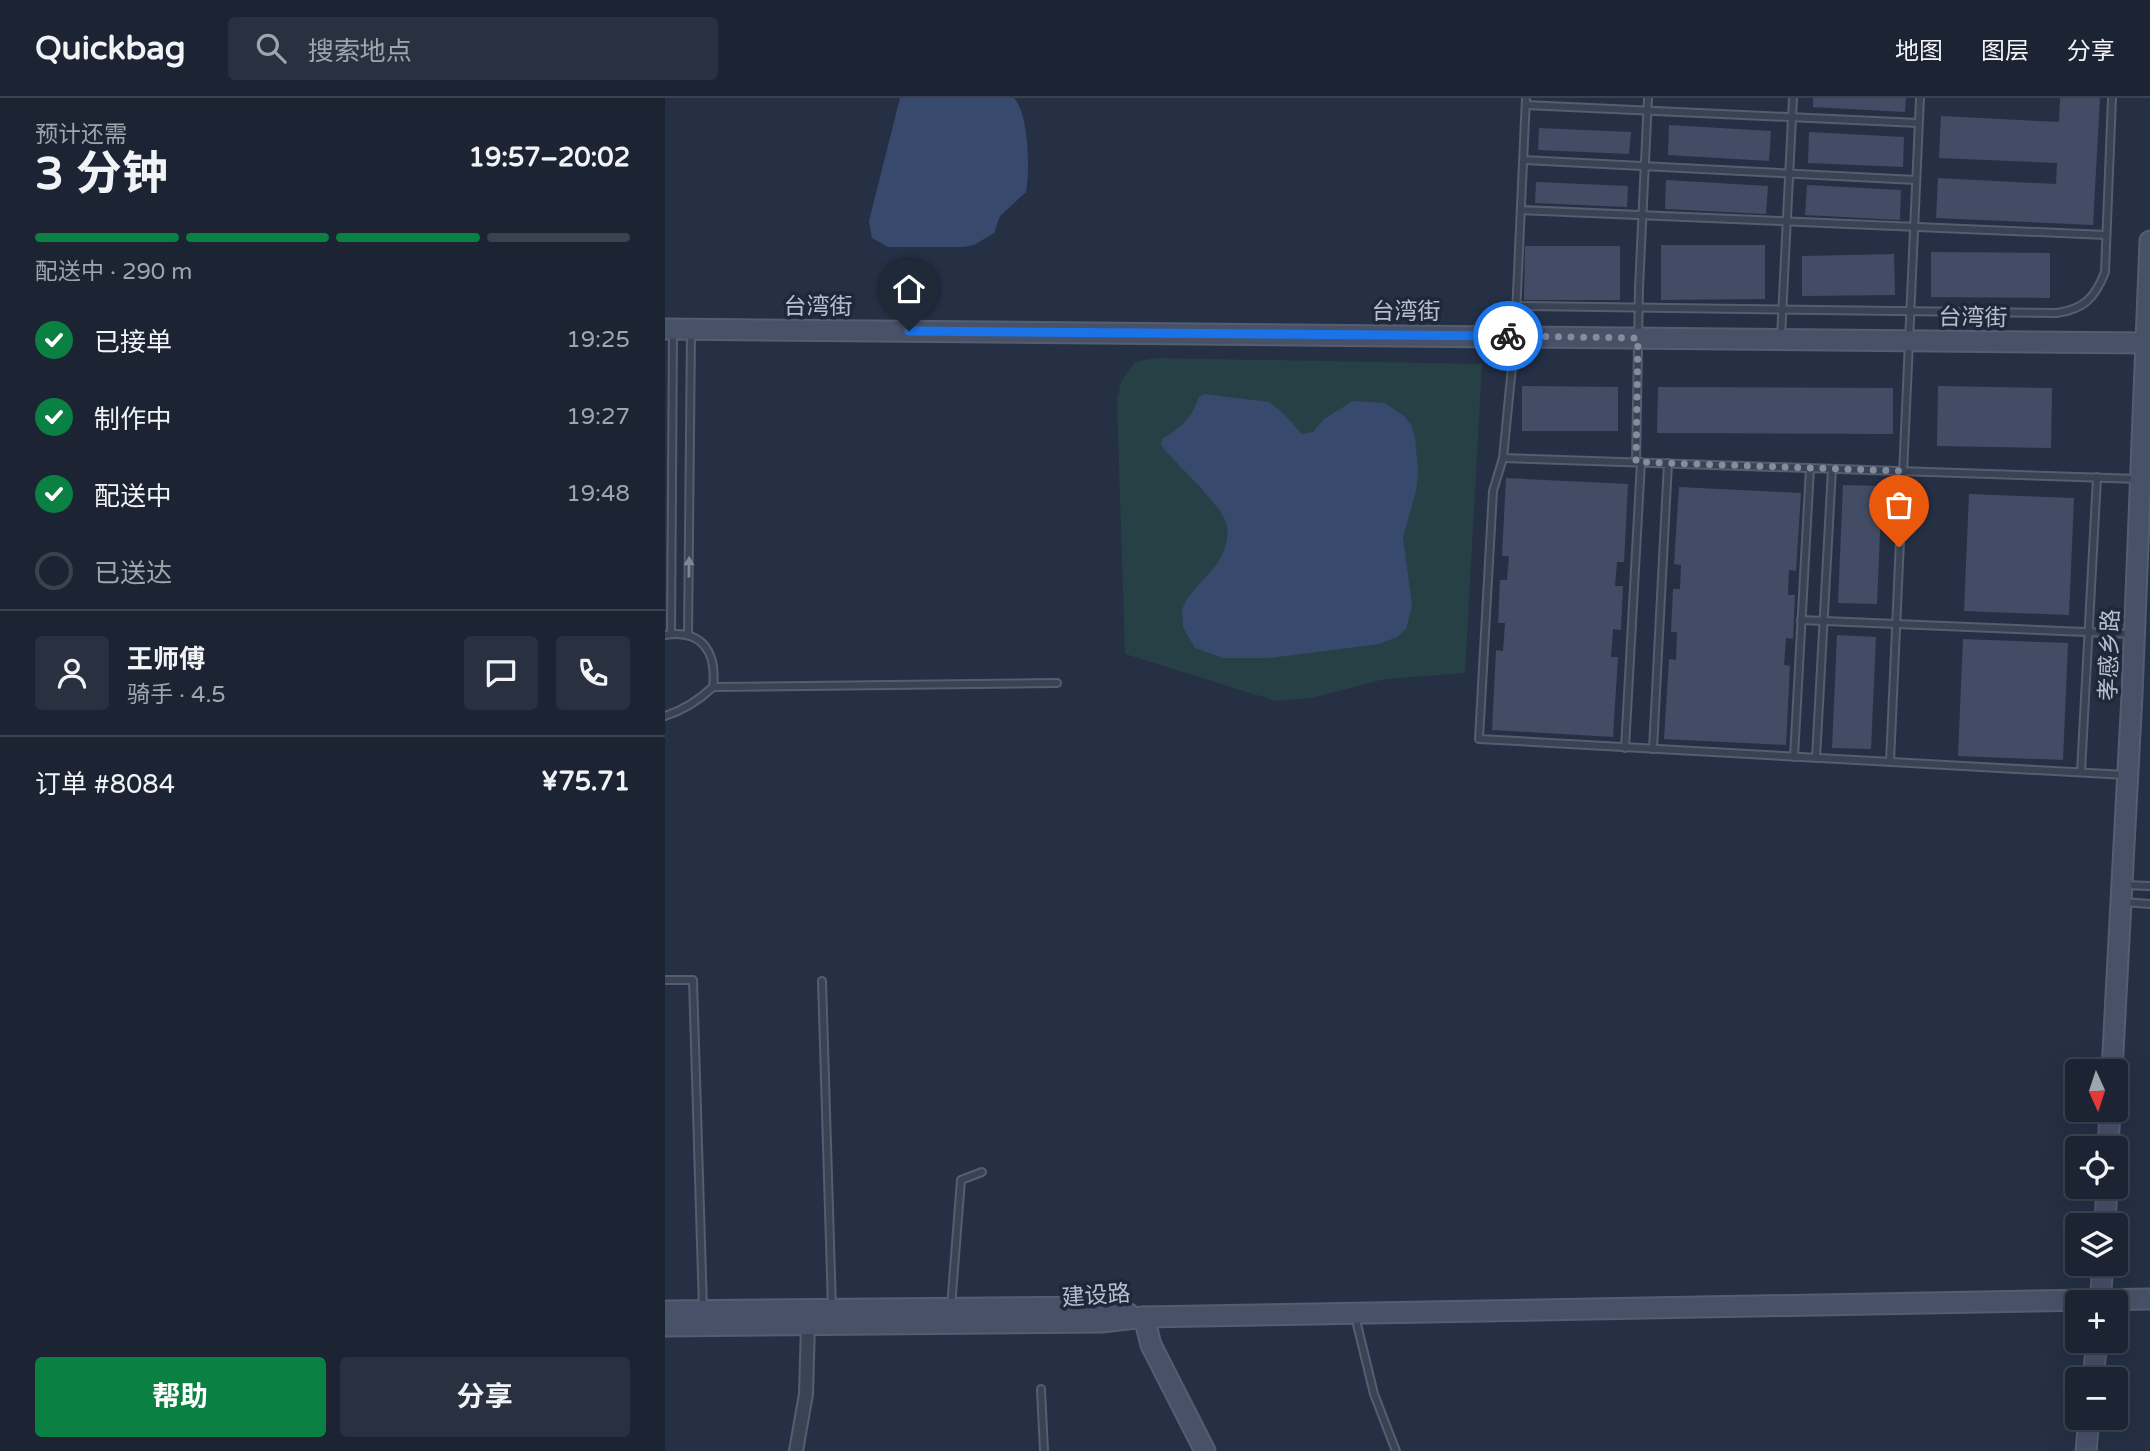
<!DOCTYPE html>
<html lang="zh">
<head>
<meta charset="utf-8">
<style>
  :root { --surface:#1c2434; --page:#293040; --text:#f1f3f6; --muted:#a0a4ac; --line:#3a414f; --accent:#0b8043 }
  body { margin:0; font-family:"Varela Round","Noto Sans SC",sans-serif; background:var(--page); color:var(--text); height:100vh; display:flex; flex-direction:column; font-size:26px; white-space:nowrap }
  * { box-sizing:border-box; margin:0 }
  p { font-size:23px; color:var(--muted) }
  .icon { flex:none; width:38px; height:38px; fill:none; stroke:currentColor; stroke-width:2; stroke-linecap:round; stroke-linejoin:round }
  .map { position:relative; flex:1; overflow:hidden }
  .details { display:flex; flex-direction:column; background:var(--surface); width:665px }
  .details>* { flex:none }
  .needle { width:46px; rotate:177deg }
  .fabs { position:absolute; left:1400px; top:961px; display:grid; gap:14px }
  .fabs a { display:grid; place-items:center; width:63px; height:63px; border-radius:7px; background:var(--surface); box-shadow:0 7px 28px #0002,0 0 0 2px var(--line); font-size:35px }
  .pin { position:absolute; display:grid; place-items:center; width:60px; height:60px; color:#fff; margin:-72px -30px; border-radius:50% 50% 50% 0; rotate:-45deg; box-shadow:0 0 7px #0007 }
  .pin .icon { rotate:45deg }
  .courier { position:absolute; display:grid; place-items:center; width:70px; height:70px; margin:-35px; border:5px solid #1a73e8; border-radius:50%; background:#fff; color:#222; box-shadow:0 2px 9px #0007 }
  .head em { font-style:normal; font-weight:700 }
  .head div { display:flex; flex-direction:column-reverse }
  .head { display:flex; align-items:center; justify-content:space-between; height:119px; padding:0 35px }
  h1 { font-size:46px; font-weight:700; line-height:52px }
  .bar { display:grid; grid-template-columns:repeat(4,1fr); gap:10px 7px; align-content:center; height:84px; padding:0 35px }
  .bar i { height:9px; border-radius:5px; background:var(--line) }
  .bar .active { background:var(--accent) }
  .bar p { grid-column:span 4 }
  .line { display:flex; align-items:center; gap:18px; padding:0 35px; border-top:2px solid var(--line) }
  .line div { flex:1 }
  .round { display:grid; place-items:center; flex:none; width:74px; height:74px; border-radius:7px; background:var(--page) }
  ol { padding:0 35px; list-style:none }
  li { display:flex; align-items:center; gap:21px; height:77px }
  li p { margin-inline-start:auto }
  li .icon { padding:7px; border-radius:50%; background:var(--accent); color:#fff; stroke-width:4 }
  li:last-child { color:var(--muted) }
  li i { width:38px; height:38px; border:4px solid var(--line); border-radius:50% }
  .button { display:flex; gap:14px; margin-top:auto; padding:14px 35px }
  .button a { flex:1; height:80px; border-radius:7px; background:var(--accent); color:#fff; font-size:28px; font-weight:700; line-height:80px; text-align:center }
  .button a+a { background:var(--page); color:var(--text) }
  header { display:flex; align-items:center; gap:42px; box-sizing:border-box; height:98px; padding:0 35px; background:var(--surface); border-bottom:2px solid var(--line) }
  header strong { font-size:33px }
  nav { display:flex; gap:38px; margin-inline-start:auto; font-size:24px }
  .search { width:490px; height:63px; background:var(--page); display:flex; align-items:center; gap:18px; box-sizing:border-box; padding:0 24px; border-radius:7px; color:var(--muted); font-size:26px }
  main { display:flex; flex:1; min-height:0 }
  .map>svg:first-child { display:block }
  .green { fill:#274046 }
  .water { fill:#374a6d }
  .building { fill:#424d65 }
  .lines { fill:none; stroke-linecap:round; stroke-linejoin:round }
  .lane-casing { stroke:#555e6f; stroke-width:10 }
  .street-casing { stroke:#555e6f; stroke-width:16 }
  .secondary-casing { stroke:#555e6f; stroke-width:23 }
  .lane { stroke:#3a4354; stroke-width:6 }
  .street { stroke:#3a4354; stroke-width:12 }
  .secondary { stroke:#475168; stroke-width:19 }
  .oneway { fill:#7f8797 }
  .done { stroke:#848c9e; stroke-width:7; stroke-dasharray:0 12.6 }
  .route { stroke:#1a73e8; stroke-width:9 }
  .labels { text-anchor:middle; stroke-width:7; stroke-linejoin:round; paint-order:stroke }
  .street-label { font-size:23px; fill:#b7bece; stroke:#1e283a }
</style>
</head>
<body>
<header>
<strong>Quickbag</strong>
<div class="search"><svg class="icon" aria-label="search" viewBox="0 0 24 24"><circle cx="10" cy="10" r="6"/><path d="M15 15l6 6"/></svg>搜索地点</div>
<nav><a>地图</a><a>图层</a><a>分享</a></nav>
</header>
<main>
<section class="details">
<div class="head"><div><h1>3 分钟</h1><p>预计还需</p></div><em>19:57–20:02</em></div>
<div class="bar"><i class="active"></i><i class="active"></i><i class="active"></i><i></i><p>配送中 · 290 m</p></div>
<ol>
<li><svg class="icon" aria-label="check" viewBox="0 0 24 24"><path d="M5 12l5 5 9-10"/></svg>已接单<p>19:25</p></li>
<li><svg class="icon" aria-label="check" viewBox="0 0 24 24"><path d="M5 12l5 5 9-10"/></svg>制作中<p>19:27</p></li>
<li><svg class="icon" aria-label="check" viewBox="0 0 24 24"><path d="M5 12l5 5 9-10"/></svg>配送中<p>19:48</p></li>
<li><i></i>已送达</li>
</ol>
<div class="line" style="height:126px"><a class="round"><svg class="icon" aria-label="person" viewBox="0 0 24 24"><circle cx="12" cy="8" r="4"/><path d="M4 21q1-7 8-7t8 7"/></svg></a><div><b>王师傅</b><p>骑手 · 4.5</p></div><a class="round"><svg class="icon" aria-label="chat" viewBox="0 0 24 24"><path d="M4 5h16v11H9l-5 4z"/></svg></a><a class="round"><svg class="icon" aria-label="phone" viewBox="0 0 24 24"><path d="M5 4h4l2 5-3 2q2 4 5 5l2-3 5 2v4C11 20 4 13 5 4z"/></svg></a></div>
<div class="line" style="height:91px"><div>订单 #8084</div><b>¥75.71</b></div>
<div class="button"><a>帮助</a><a>分享</a></div>
</section>
<div class="map">
<svg width="1485" height="1353" viewBox="0 0 1485 1353">
  <rect width="100%" height="100%" fill="#253045"/>
  <path class="green" d="M491,260L817,266L800,575L720,581L646,600L611,603L460,556L452,301L457,282L470,264Z"/>
  <g class="water">
    <path d="M235,0H349C364,17 365,72 361,94L335,118L329,135L309,147L298,149H223L207,140L204,123Z"/>
    <path d="M539,296L604,304L618,315L637,336L648,334L659,321L688,303L720,305L739,318L746,327L750,339L753,373L751,393L738,439L747,508L741,531L732,539L714,546L605,560H558L530,550L518,529L517,512C523,494 543,480 553,464C560,454 564,439 562,427C556,405 511,367 496,347L497,341C517,329 526,321 534,299Z"/>
  </g>
  <g class="building">
    <path d="M1148,0H1241L1240,14L1148,9Z"/>
    <path d="M1395,0H1435L1428,127L1271,120L1273,80L1391,86L1392,65L1274,60L1276,18L1394,24Z"/>
    <path d="M1004,27L1106,33L1104,63L1003,57Z"/>
    <path d="M874,30L966,34L964,56L873,52Z"/>
    <path d="M1144,34L1239,39L1238,69L1143,65Z"/>
    <path d="M1001,82L1103,88L1101,116L1000,111Z"/>
    <path d="M871,84L963,88L962,109L870,105Z"/>
    <path d="M1142,87L1236,92L1235,122L1140,117Z"/>
    <path d="M996,147H1100V201L996,202Z"/>
    <path d="M860,148H955V202H859Z"/>
    <path d="M1266,154L1385,155V200L1266,199Z"/>
    <path d="M1229,156L1230,197L1137,198V158Z"/>
    <path d="M857,288L953,289V333H857Z"/>
    <path d="M1273,288L1387,290L1386,350L1272,348Z"/>
    <path d="M993,289L1228,290V336L992,335Z"/>
    <path d="M841,380L963,386L959,464H952L950,488H958L956,532L948,531L946,559H953L948,639L827,632L831,552L838,553L840,525H833L835,482H842L844,458H837Z"/>
    <path d="M1178,387L1217,388L1212,506L1173,505Z"/>
    <path d="M1014,389L1136,395L1131,473L1124,472L1123,497H1130L1128,541L1121,540L1119,567L1125,568L1121,647L999,641L1004,561L1011,562L1012,534H1006L1008,491H1015L1016,467L1009,466Z"/>
    <path d="M1304,396L1409,400L1404,517L1299,513Z"/>
    <path d="M1172,537L1211,539L1206,651L1167,650Z"/>
    <path d="M1298,541L1403,545L1398,662L1293,658Z"/>
  </g>
  <g class="lines">
    <g class="lane-casing">
      <g id="lane">
        <path d="M861,0L850,238L838,360L828,393L814,641L1461,677"/>
        <path d="M861,7L1253,25"/>
        <path d="M859,62L1251,82"/>
        <path d="M856,112L1441,137"/>
        <path d="M851,208L1392,215C1419,211 1430,200 1440,174L1447,0"/>
        <path d="M1116,239L1128,0"/>
        <path d="M838,360L1474,381"/>
        <path d="M971,364L974,190L983,0"/>
        <path d="M1136,522L1468,536"/>
        <path d="M6,536L8,233"/>
        <path d="M0,537C38,531 52,555 48,589C33,603 19,612 0,618"/>
        <path d="M23,537L26,235"/>
        <path d="M48,589L392,585"/>
        <path d="M960,650L976,364"/>
        <path d="M988,651L1003,365"/>
        <path d="M1129,659L1145,370"/>
        <path d="M1151,660L1167,371"/>
        <path d="M1225,664L1255,0"/>
        <path d="M1416,674L1432,379"/>
        <path d="M1459,787L1485,788"/>
        <path d="M1458,804L1485,806"/>
        <path d="M0,882H28L38,1211"/>
        <path d="M157,883L167,1210"/>
        <path d="M286,1209L296,1082L317,1074"/>
        <path d="M690,1218L709,1296L731,1353"/>
        <path d="M376,1291L379,1353"/>
      </g>
    </g>
    <g class="street-casing">
      <path id="street" d="M131,1353L141,1296L143,1226"/>
    </g>
    <g class="secondary-casing">
      <g id="secondary">
        <path d="M0,231L1481,245"/>
        <path d="M1447,973L1467,597L1485,143"/>
        <path d="M1443,1050L1445,1012"/>
        <path d="M1440,1127L1442,1088"/>
        <path d="M1435,1204L1438,1166"/>
        <path d="M0,1213L437,1209L464,1216"/>
        <path d="M479,1219L486,1247L540,1353"/>
        <path d="M0,1228L437,1224L479,1219L1485,1201"/>
        <path d="M1428,1281L1432,1242"/>
        <path d="M1421,1353L1424,1320"/>
      </g>
    </g>
    <use href="#lane" class="lane"/>
    <use href="#street" class="street"/>
    <use href="#secondary" class="secondary"/>
  </g>
  <defs><path id="oneway-solid" d="M-6-.8H1V-3.2L6.5 0L1 3.2V.8H-6Z" transform="scale(1.75)"/></defs>
  <use class="oneway" href="#oneway-solid" transform="translate(24 469) rotate(-89)"/>
  <g class="lines">
    <path class="done" d="M843,238L973,240L971,364L1237,373L1234,449"/>
    <path class="route" d="M244,233L843,238"/>
  </g>
  <g class="labels">
    <g class="street-label">
      <text x="153" y="216">台湾街</text>
      <text x="741" y="221">台湾街</text>
      <text transform="translate(1308 219) rotate(1)" y="8">台湾街</text>
      <text transform="translate(1444 557) rotate(-88)" y="8">孝感乡路</text>
      <text transform="translate(431 1197) rotate(-4)" y="8">建设路</text>
    </g>
  </g>
</svg>
<div class="fabs">
<a><svg class="needle" viewBox="-14 -14 28 28"><path d="M0-13l5 13h-10z" fill="#e53935"/><path d="M0 13l5-13h-10z" fill="#a0a4ac"/></svg></a>
<a><svg class="icon" aria-label="locate" viewBox="0 0 24 24"><circle cx="12" cy="12" r="6"/><path d="M12 2v4M12 18v4M2 12h4M18 12h4"/></svg></a>
<a><svg class="icon" aria-label="layers" viewBox="0 0 24 24"><path d="M12 4l9 5-9 5-9-5zM3 14l9 5 9-5"/></svg></a>
<a>+</a>
<a>−</a>
</div>
<div class="pin" style="left:1234px;top:449px;background:#ea580c"><svg class="icon" aria-label="bag" viewBox="0 0 24 24"><path d="M5 8h14l-1 12H6zM9 8a3 3 0 0 1 6 0"/></svg></div>
<div class="pin" style="left:244px;top:233px;background:#1f2937"><svg class="icon" aria-label="home" viewBox="0 0 24 24"><path d="M3 11l9-7 9 7M6 9v11h12V9"/></svg></div>
<div class="courier" style="left:843px;top:238px"><svg class="icon" aria-label="bike" viewBox="0 0 24 24"><circle cx="6" cy="16" r="4"/><circle cx="18" cy="16" r="4"/><path d="M6 16l4-8h5l3 8M10 8l3 8H6M13 5h3"/></svg></div>
</div>
</main>
</body>
</html>
